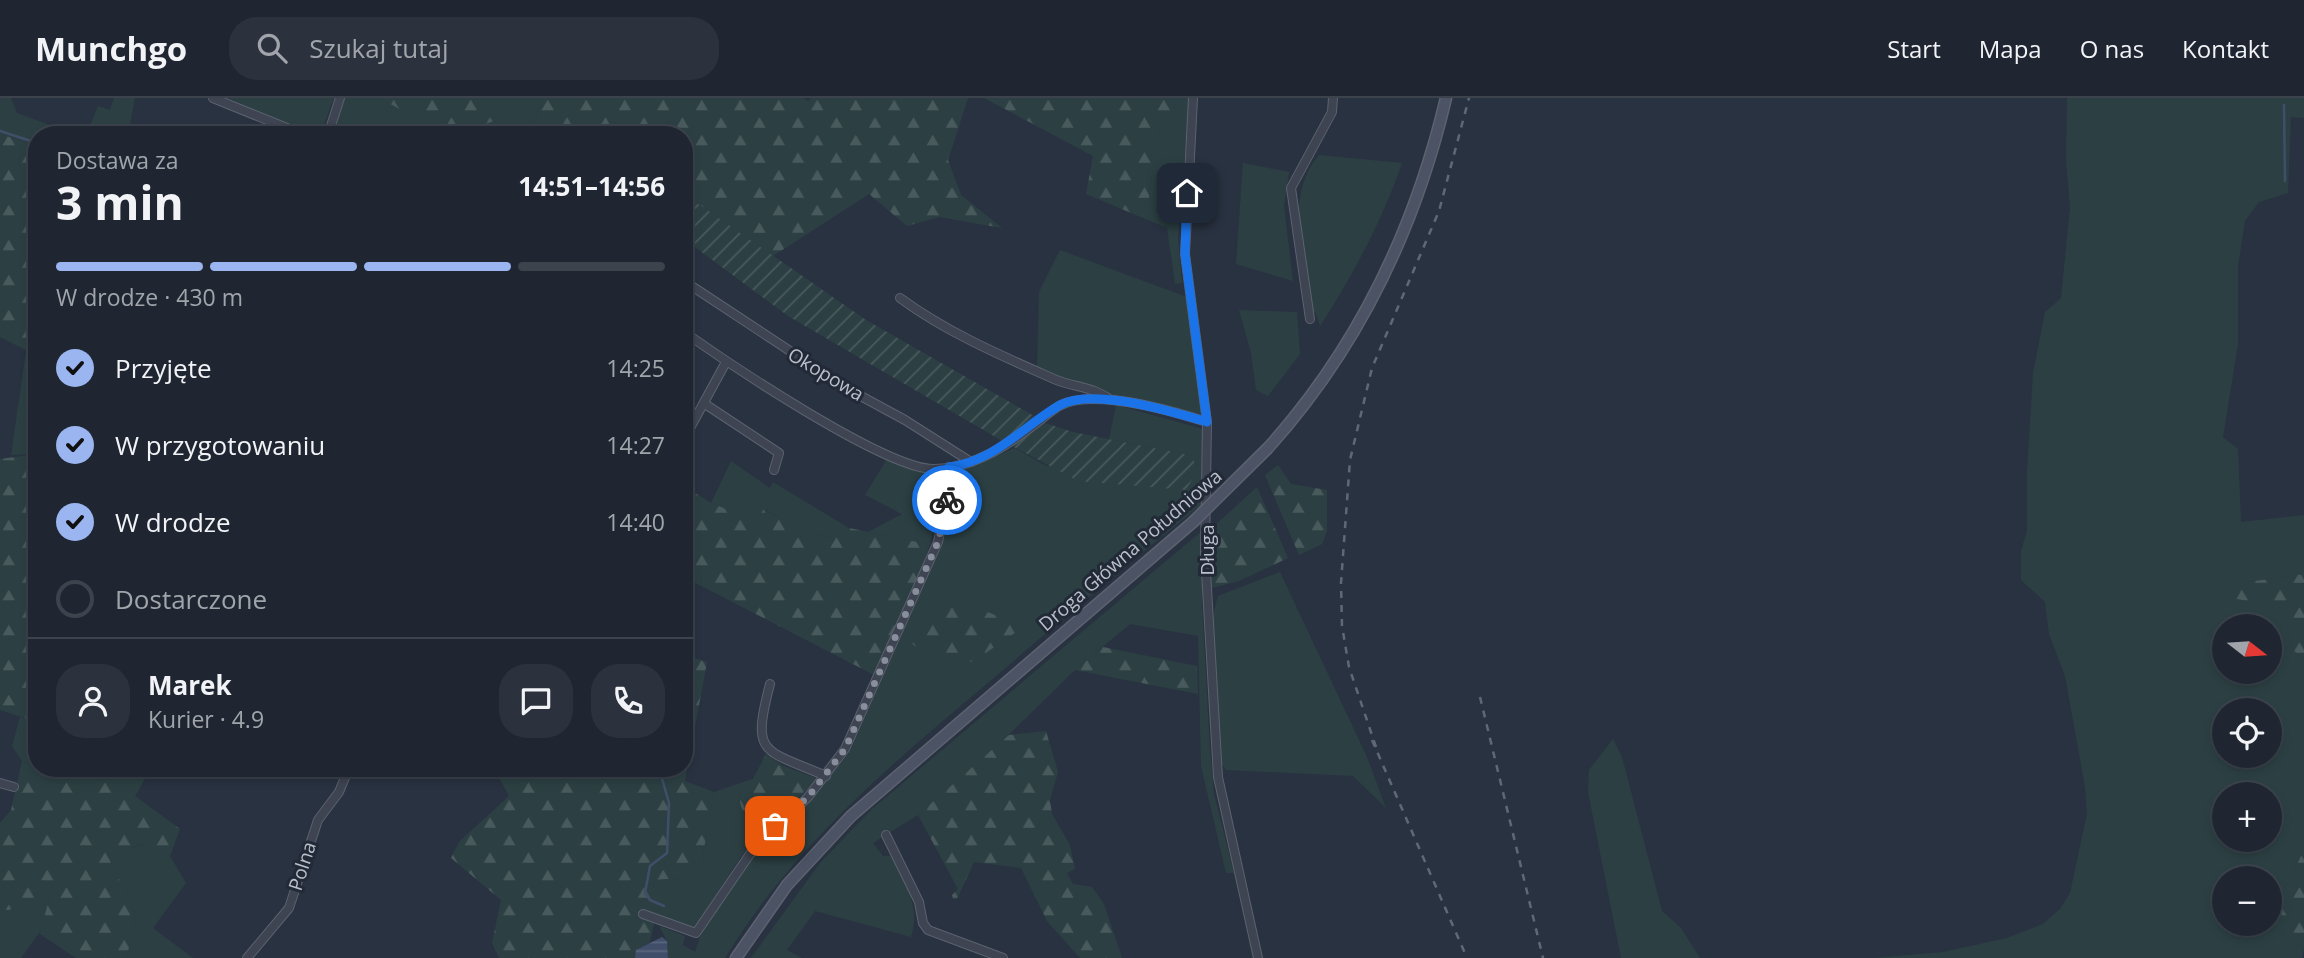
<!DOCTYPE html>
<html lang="pl">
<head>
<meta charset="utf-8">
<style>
  :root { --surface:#1f2631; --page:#2c323d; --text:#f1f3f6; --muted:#a1a5ab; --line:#3c434d; --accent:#9ab5f0 }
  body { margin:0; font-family:"Open Sans",sans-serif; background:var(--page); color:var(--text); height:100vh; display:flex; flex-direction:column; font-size:26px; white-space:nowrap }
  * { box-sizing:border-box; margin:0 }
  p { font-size:23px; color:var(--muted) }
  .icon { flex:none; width:38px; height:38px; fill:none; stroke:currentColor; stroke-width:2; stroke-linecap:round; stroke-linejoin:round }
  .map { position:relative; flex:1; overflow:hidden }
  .sheet { position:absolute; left:28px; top:28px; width:665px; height:651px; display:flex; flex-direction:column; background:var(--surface); border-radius:28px; box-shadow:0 4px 10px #0003,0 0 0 2px var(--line) }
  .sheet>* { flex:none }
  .needle { width:46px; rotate:107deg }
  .tools { position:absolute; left:2212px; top:516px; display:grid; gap:14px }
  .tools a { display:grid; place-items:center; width:70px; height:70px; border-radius:50%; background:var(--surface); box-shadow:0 4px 10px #0003,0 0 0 2px var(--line); font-size:35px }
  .pin { position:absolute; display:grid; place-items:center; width:60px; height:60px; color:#fff; margin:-30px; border-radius:14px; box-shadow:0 4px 10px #0006 }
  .courier { position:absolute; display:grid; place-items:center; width:70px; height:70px; margin:-35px; border:5px solid #1a73e8; border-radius:50%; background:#fff; color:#222; box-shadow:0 2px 9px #0007 }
  .summary em { font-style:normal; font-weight:700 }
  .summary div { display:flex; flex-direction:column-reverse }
  .summary { display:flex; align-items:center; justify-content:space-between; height:119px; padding:0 28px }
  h1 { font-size:46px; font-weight:700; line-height:52px }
  .bar { display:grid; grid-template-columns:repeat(4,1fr); gap:10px 7px; align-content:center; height:84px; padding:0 28px }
  .bar i { height:9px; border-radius:5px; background:var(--line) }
  .bar .on { background:var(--accent) }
  .bar p { grid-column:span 4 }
  .line { display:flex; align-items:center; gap:18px; padding:0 28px; border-top:2px solid var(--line) }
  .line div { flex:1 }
  .round { display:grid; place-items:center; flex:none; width:74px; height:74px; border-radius:28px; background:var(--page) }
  ol { padding:0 28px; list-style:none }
  li { display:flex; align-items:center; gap:21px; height:77px }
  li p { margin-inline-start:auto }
  li .icon { padding:7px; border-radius:50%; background:var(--accent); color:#111; stroke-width:4 }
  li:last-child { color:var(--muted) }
  li i { width:38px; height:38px; border:4px solid var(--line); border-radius:50% }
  header { display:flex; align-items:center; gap:42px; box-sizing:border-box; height:98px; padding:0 35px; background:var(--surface); border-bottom:2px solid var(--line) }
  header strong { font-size:33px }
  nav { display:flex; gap:38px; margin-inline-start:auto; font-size:24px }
  .search { width:490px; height:63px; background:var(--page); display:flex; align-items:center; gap:18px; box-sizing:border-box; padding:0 24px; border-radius:28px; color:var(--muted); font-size:26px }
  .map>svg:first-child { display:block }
  .green { fill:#2c4043; fill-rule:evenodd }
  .forest { fill:url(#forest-firs) }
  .garden { fill:url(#garden-furrows) }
  .water { fill:url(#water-rules) }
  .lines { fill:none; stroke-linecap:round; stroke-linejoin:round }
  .stream { stroke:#414e69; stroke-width:2.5 }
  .street-casing { stroke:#5c626f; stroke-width:10 }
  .secondary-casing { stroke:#5c626f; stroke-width:13 }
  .street { stroke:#3e4451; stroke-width:8 }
  .secondary { stroke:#4c5364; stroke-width:10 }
  .rail { stroke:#606878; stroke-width:2.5; stroke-dasharray:7 7; stroke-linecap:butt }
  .secondary-bridge-casing { stroke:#5c626f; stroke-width:13; stroke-linecap:butt }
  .secondary-bridge { stroke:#4c5364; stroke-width:10 }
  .done { stroke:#888e9b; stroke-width:7; stroke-dasharray:0 12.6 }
  .route { stroke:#1a73e8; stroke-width:9 }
  .labels { text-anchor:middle; stroke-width:6; stroke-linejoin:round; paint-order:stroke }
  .street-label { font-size:19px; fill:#bbc0cb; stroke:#222937 }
</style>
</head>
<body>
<header>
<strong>Munchgo</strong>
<div class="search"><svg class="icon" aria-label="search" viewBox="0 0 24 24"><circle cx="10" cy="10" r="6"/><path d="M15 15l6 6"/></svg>Szukaj tutaj</div>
<nav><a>Start</a><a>Mapa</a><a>O nas</a><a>Kontakt</a></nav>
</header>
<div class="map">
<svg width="2304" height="860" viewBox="0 0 2304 860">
  <defs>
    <pattern id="forest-firs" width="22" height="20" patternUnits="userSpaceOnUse" patternTransform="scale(1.75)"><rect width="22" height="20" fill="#2c4043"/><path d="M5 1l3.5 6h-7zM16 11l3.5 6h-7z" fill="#495a5d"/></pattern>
    <pattern id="garden-furrows" width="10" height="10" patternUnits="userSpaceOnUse" patternTransform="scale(1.75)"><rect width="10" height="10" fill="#2c4043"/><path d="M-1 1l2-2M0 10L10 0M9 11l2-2" fill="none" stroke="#495a5d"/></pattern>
    <pattern id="water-rules" width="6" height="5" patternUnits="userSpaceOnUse" patternTransform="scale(1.75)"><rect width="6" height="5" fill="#414e69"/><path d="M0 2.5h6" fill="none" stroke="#5a667d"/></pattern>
  </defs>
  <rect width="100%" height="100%" fill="#293241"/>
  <g class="green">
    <path d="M0,0H11L17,15L77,37H37V48L0,36Z"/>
    <path d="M114,0H135L128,37H86L98,8L110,12Z"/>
    <path d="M228,0H334L320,37H313Z"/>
    <path d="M345,0H543L530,37H333Z"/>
    <path d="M1175,0H1188L1189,5L1178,140L1182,185L1175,186L1167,130L1149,100L1159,25L1174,12Z"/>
    <path d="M2067,0H2304V20L2291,19L2288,95L2259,104L2245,123L2238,168V246L2223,339L2238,351L2241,424L2304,417V476L2247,484L2233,500L2282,510L2294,553L2304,561V752L2279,802L2284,847L2304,850L2302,860H1873L1943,854L2007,840L2043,826L2060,811L2070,795L2087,716L2085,689L2065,578L2049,536L2045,504L2021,482V453L2027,433V374L2033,275L2045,214L2061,200L2070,110L2066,62ZM2224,528H2270V574H2224ZM2224,612H2270V658H2224ZM2224,696H2270V742H2224ZM2224,780H2270V826H2224Z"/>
    <path d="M1319,57L1402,65C1382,123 1353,177 1320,228L1316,215L1310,212C1303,162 1284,98 1319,57Z"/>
    <path d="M1243,65L1289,74L1284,108L1293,183L1236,166Z"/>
    <path d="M1060,152L1187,199L1202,315L1197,316L1152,304L1111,298L1103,291L1060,280L1037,270L1039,194Z"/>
    <path d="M1239,212L1297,214L1300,256L1268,298L1256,292L1251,255Z"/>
    <path d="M27,246L37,248V356L11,357Z"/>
    <path d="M1116,307L1203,331L1202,406C1129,464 1059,524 989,584C888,669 795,746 725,860H668L667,843L659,828L685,838L683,847L695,854L702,833L754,757L806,707L849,655L942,447L952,404L953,374L1015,350L1046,368L1194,378L1193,358L1109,341Z"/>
    <path d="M887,361L923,375L944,376V397L923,469L927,446L868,434L902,416L865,397Z"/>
    <path d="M731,363L770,390L773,384L849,430L829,440L783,422L765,411L756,423L711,405Z"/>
    <path d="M1203,432L1202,505L1210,653L1214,696L1234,775H1226L1201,668L1198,538L1130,526L1075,572L975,670L918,717L873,745L883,758H891C905,786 921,808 911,839L815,813L787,852L802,860H751L820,765L872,711Z"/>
    <path d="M1280,474L1367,659L1386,710L1353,678L1226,672L1221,665C1218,620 1204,539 1218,498Z"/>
    <path d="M20,619L37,624V666L22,663L12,648Z"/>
    <path d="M1613,641L1622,659L1662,813L1681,830L1700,860H1621L1588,694L1589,672Z"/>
    <path d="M740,685C737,711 744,718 763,734L740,760L694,831L656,818L653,782L682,780L701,768L714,694Z"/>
    <path d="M144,746L170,758L186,785L153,830L193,860H125C131,847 137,826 134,811C132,796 113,778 109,757Z"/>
    <path d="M51,792L42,831L21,860H0V812H9Z"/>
  </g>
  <g class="forest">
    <path d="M380,0H505L497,22L463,34L401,12Z"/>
    <path d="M543,0H803L808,3L811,0H968L948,62L961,97L1002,130L940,119L907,128L869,96L773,158L684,96V37H530Z"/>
    <path d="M984,0H1175L1174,12L1159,25L1149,100L1167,130L1086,96L1093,58Z"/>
    <path d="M0,36L37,48V248L28,246V253L0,239Z"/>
    <path d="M37,356V624L0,612V361Z"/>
    <path d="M1278,367L1291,386L1327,392V433L1322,446L1299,457L1265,377Z"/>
    <path d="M684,388L711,405L756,423L764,411L783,422L829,440L849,430L927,446L923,469L876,578L684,479Z"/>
    <path d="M1257,389L1288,460L1239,483L1211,490L1212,430Z"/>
    <path d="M2304,476V561L2294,553L2282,510L2232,500L2247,484Z"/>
    <path d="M947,499L1025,528L974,563L951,569L912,546Z"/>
    <path d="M1103,549L1197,568L1198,596L1075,572Z"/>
    <path d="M684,557L707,564L685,683L714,694L701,768L682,780L653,782L657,814L650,844L637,852L635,860H499L492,845L501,802L451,760L459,744L509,698L494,670H684Z"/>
    <path d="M1046,633L1058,674L1050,702L1052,716L1070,747L1075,771L1067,775L1073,786L1092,789L1104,806L1122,860H1080L1047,823L1021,770L974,764L957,801H953L952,797L958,791L918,717L1009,637Z"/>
    <path d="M766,656L781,667L818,681L763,734C744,718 737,711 740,685L753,681Z"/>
    <path d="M22,663L37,666V670H57L100,679L102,670H151L135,698L180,731L170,758L143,746L109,757C113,778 132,796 134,811C137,826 131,847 125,860H76L40,836L51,793L9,812H0V725L11,712Z"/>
    <path d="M2304,752V850L2284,847L2279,802Z"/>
  </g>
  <g class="garden">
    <path d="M684,96L866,222L1034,318L1004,344L788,218L684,141Z"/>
    <path d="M1042,324L1073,334L1194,358V378L1186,392L1078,383L1012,348Z"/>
  </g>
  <path class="water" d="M662,839L667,843L668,860H635L636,852Z"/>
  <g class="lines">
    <g class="stream">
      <path d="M2284,7L2285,83"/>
      <path d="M0,33L37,45"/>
      <path d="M659,670L669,705L667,755L650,768L645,795L650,802L664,808"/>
    </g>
    <g class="street-casing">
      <g id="street">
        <path d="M213,0L304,37"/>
        <path d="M1193,0L1185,156L1207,324L1205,456L1218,679L1258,860"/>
        <path d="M328,37L340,0"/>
        <path d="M684,183L846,290L905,322L971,364"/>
        <path d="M900,200C946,234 1002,258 1054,281C1072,289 1094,289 1109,301"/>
        <path d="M1310,221L1291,90L1332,14L1333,0"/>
        <path d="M684,234C728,265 888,373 935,371C971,370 1004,350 1031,329C1041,322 1051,312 1061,307C1096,290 1172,313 1207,324"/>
        <path d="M705,306L779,355L774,372"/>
        <path d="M684,341L726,264"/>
        <path d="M770,586C751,658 763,651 826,678"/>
        <path d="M0,685L14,689"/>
        <path d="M886,737L919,804L923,825L928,832L1003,860"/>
        <path d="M643,816L696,835L750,756L808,699L845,651L938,444L947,399L949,369"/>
        <path d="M247,860L289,810L318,722L339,694L349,670"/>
      </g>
    </g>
    <g class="secondary-casing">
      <g id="secondary">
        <path d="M1268,350C1358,250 1415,131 1446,0"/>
        <path d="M736,860L787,787L851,718L1193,424"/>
      </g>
    </g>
    <use href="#street" class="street"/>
    <use href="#secondary" class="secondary"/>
    <g class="rail">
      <path d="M1480,599L1543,860"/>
      <path d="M1372,642L1467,860"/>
      <path d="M1376,649L1349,569L1342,528L1341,485L1350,362L1372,270L1439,113L1469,0"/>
    </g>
    <g class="secondary-bridge-casing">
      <path id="secondary-bridge" d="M1193,424L1268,350"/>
    </g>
    <use href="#secondary-bridge" class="secondary-bridge"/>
  </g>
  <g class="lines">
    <path class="done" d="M775,728L808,699L845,651L938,444L947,402"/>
    <path class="route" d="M947,402L949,369C995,363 1022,329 1060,307C1093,289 1173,314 1207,324L1185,156L1187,95"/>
  </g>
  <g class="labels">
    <g class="street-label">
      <text transform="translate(826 276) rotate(31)" y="7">Okopowa</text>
      <text transform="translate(1130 452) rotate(-41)" y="7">Droga Główna Południowa</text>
      <text transform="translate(1207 452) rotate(-90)" y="7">Długa</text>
      <text transform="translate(302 768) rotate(-72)" y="7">Polna</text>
    </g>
  </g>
</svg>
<div class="tools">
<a><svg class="needle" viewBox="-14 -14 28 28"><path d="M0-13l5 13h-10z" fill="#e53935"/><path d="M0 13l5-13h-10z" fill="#a1a5ab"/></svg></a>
<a><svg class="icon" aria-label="locate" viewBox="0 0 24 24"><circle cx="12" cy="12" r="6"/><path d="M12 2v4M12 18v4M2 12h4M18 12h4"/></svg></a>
<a>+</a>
<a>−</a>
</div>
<div class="pin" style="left:775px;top:728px;background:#ea580c"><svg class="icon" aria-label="bag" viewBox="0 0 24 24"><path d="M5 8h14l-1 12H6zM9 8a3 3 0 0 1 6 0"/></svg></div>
<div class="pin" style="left:1187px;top:95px;background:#1f2937"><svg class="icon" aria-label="home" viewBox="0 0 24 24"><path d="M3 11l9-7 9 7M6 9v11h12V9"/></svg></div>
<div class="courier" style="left:947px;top:402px"><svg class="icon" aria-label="bike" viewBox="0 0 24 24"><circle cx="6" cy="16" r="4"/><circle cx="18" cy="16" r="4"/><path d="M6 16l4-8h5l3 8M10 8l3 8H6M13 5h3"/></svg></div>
<section class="sheet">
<div class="summary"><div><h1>3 min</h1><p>Dostawa za</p></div><em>14:51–14:56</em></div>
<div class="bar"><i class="on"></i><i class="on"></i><i class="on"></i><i></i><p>W drodze · 430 m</p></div>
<ol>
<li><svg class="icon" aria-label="check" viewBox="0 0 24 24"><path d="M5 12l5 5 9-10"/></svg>Przyjęte<p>14:25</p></li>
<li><svg class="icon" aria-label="check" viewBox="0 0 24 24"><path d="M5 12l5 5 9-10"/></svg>W przygotowaniu<p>14:27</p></li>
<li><svg class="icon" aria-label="check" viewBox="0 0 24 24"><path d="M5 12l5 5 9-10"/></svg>W drodze<p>14:40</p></li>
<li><i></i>Dostarczone</li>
</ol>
<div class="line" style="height:126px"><a class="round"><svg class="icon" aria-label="person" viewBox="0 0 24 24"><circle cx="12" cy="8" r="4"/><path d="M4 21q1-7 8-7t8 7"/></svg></a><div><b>Marek</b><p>Kurier · 4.9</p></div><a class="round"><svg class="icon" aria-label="chat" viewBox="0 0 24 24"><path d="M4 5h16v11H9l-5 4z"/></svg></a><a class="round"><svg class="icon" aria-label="phone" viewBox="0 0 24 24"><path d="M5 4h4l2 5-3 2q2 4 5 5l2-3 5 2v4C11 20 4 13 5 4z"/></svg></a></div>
</section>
</div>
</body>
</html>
